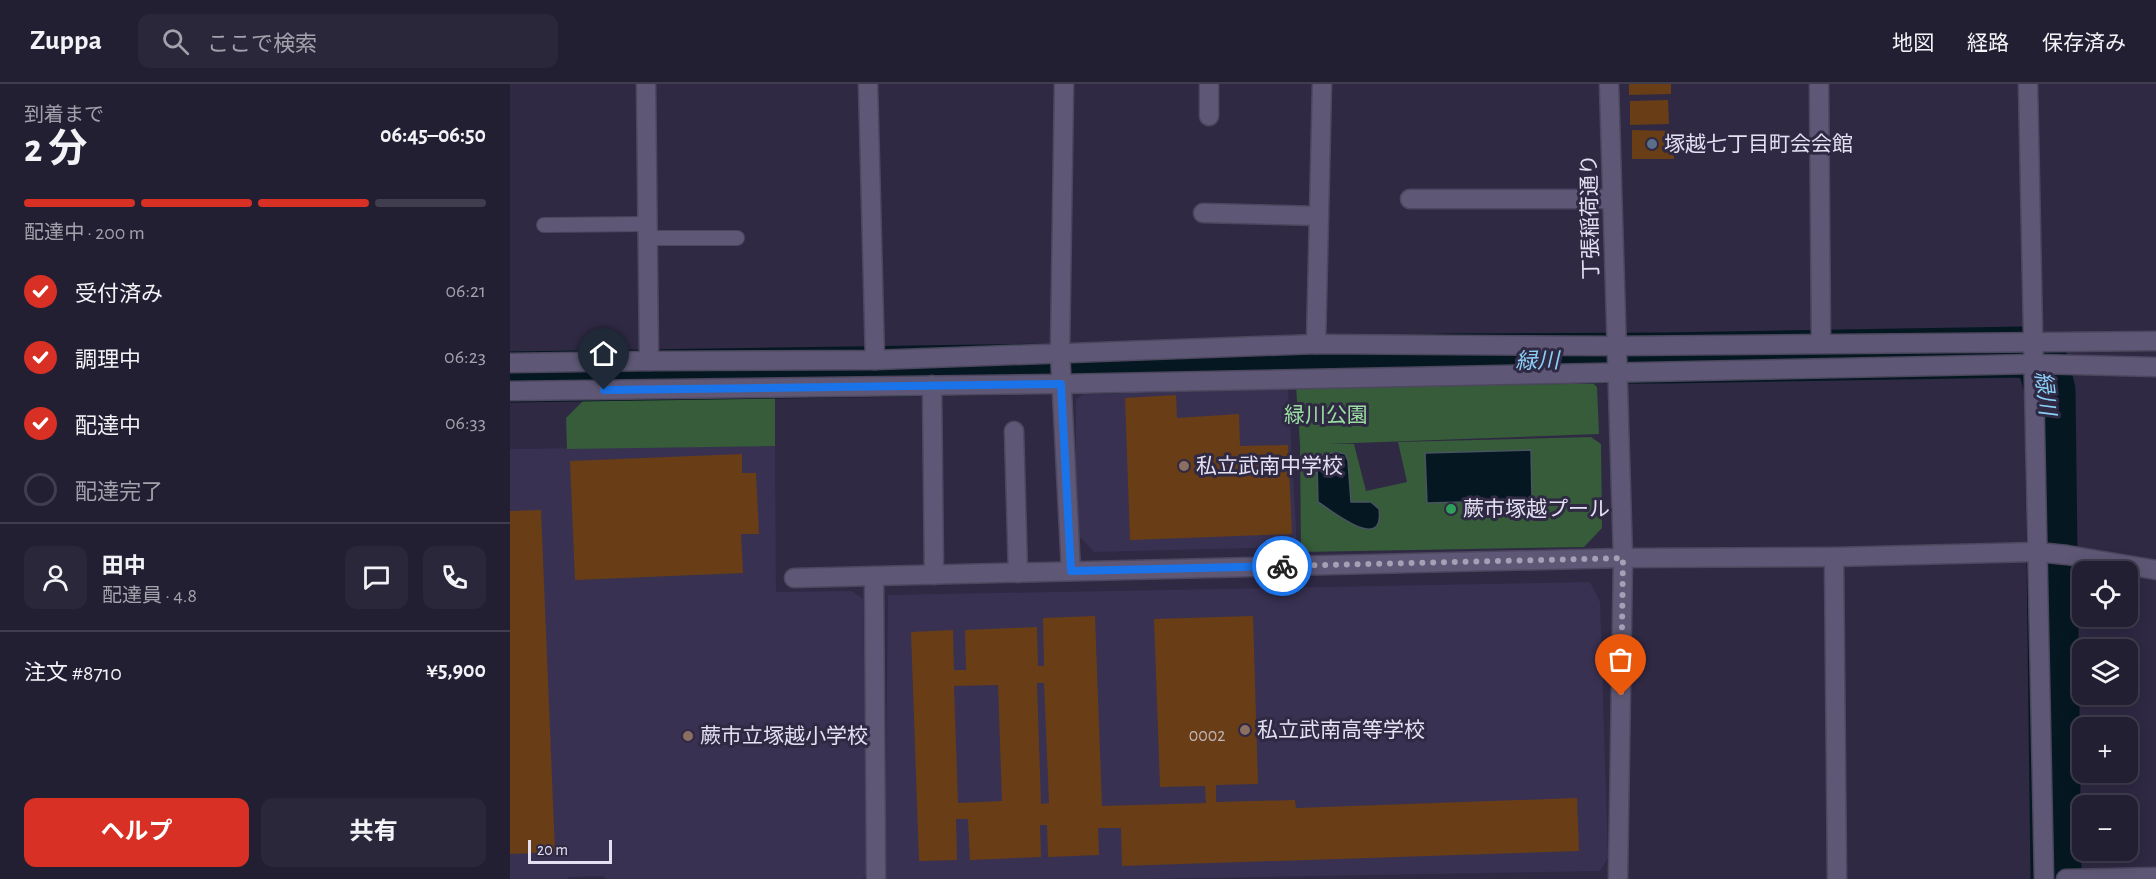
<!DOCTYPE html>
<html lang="ja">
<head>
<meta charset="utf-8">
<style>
  :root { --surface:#231f33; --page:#2b273b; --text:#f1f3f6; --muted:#a3a2ac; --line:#403d4e; --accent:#d93025 }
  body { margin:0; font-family:"Alegreya Sans","Noto Sans JP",sans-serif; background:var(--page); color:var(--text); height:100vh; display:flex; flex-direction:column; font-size:22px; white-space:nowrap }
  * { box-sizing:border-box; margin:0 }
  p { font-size:20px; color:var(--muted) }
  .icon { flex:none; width:33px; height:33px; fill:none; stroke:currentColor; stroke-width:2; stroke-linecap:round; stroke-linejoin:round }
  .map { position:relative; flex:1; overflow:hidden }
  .panel { display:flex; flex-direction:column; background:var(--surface); width:510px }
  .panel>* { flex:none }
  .tools { position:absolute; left:1562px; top:477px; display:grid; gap:12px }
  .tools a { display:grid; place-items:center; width:66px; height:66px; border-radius:12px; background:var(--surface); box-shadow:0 3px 15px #0003,0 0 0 2px var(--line); font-size:30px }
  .scale { position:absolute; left:18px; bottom:15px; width:84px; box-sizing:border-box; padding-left:6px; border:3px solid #e3e0f2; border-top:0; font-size:16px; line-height:21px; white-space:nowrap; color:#e3e0f2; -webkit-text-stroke:4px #2f2944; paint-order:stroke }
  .pin { position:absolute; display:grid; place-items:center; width:51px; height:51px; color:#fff; margin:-62px -26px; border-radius:50% 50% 50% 0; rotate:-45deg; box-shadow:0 0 6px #0007 }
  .pin .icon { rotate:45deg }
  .courier { position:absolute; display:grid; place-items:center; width:60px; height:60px; margin:-30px; border:4px solid #1a73e8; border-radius:50%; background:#fff; color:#222; box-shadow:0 2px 8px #0007 }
  .overview em { font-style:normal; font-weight:700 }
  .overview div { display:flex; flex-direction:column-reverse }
  .overview { display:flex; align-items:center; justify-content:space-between; height:102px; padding:0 24px }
  h1 { font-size:39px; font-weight:700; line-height:45px }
  .bar { display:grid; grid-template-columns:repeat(4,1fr); gap:9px 6px; align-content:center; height:72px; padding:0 24px }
  .bar i { height:8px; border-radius:4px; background:var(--line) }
  .bar .selected { background:var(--accent) }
  .bar p { grid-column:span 4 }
  .line { display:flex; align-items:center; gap:15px; padding:0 24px; border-top:2px solid var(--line) }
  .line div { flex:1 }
  .round { display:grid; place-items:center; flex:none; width:63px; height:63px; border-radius:12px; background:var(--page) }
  ol { padding:0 24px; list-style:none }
  li { display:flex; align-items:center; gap:18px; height:66px }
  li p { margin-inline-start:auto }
  li .icon { padding:6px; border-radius:50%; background:var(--accent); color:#fff; stroke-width:4 }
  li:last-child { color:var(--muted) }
  li i { width:33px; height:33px; border:3px solid var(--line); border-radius:50% }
  .cta { display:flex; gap:12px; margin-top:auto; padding:12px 24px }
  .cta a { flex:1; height:69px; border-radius:12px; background:var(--accent); color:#fff; font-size:24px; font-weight:700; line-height:69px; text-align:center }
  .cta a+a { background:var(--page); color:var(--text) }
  header { display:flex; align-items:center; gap:36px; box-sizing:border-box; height:84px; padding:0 30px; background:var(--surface); border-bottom:2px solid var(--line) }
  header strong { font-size:28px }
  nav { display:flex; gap:33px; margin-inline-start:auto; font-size:21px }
  .search { width:420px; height:54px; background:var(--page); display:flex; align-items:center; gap:15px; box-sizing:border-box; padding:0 21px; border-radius:12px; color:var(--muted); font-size:22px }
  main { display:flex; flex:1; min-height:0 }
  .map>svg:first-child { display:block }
  .built { fill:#383152 }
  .green { fill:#365c39 }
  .water { fill:#051822; stroke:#485460; stroke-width:1.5 }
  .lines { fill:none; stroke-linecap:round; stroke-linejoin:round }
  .river { stroke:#051822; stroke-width:51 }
  .building { fill:#693e16; fill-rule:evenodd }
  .service-casing { stroke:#4c475e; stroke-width:16 }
  .minor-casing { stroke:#4c475e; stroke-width:21 }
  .tertiary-casing { stroke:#4c475e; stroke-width:21 }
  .service { stroke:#5e5876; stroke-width:14 }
  .minor { stroke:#5e5876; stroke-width:18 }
  .tertiary { stroke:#5e5876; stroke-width:18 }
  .done { stroke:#a4a0b5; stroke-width:6; stroke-dasharray:0 10.8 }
  .route { stroke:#1a73e8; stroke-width:8 }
  .service-dot { fill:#5c6f8a; stroke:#2f2944; stroke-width:2 }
  .education-dot { fill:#8d6e63; stroke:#2f2944; stroke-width:2 }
  .leisure-dot { fill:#2e9e5b; stroke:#2f2944; stroke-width:2 }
  .labels { text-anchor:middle; stroke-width:6; stroke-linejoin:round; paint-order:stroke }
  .number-label { font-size:18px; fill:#c4b8bb }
  .poi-label { font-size:21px; fill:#e3e0f2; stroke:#2f2944; text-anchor:start }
  .street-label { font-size:21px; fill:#e3e0f2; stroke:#2f2944 }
  .park-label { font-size:21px; fill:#9adea0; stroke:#2f2944 }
  .water-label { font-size:22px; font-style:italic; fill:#8ad0f7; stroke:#2f2944 }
</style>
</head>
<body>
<header>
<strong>Zuppa</strong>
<div class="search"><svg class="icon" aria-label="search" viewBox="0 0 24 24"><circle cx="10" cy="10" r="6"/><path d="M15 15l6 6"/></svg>ここで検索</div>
<nav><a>地図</a><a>経路</a><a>保存済み</a></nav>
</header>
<main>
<section class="panel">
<div class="overview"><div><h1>2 分</h1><p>到着まで</p></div><em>06:45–06:50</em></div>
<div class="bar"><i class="selected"></i><i class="selected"></i><i class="selected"></i><i></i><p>配達中 · 200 m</p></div>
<ol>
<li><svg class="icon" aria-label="check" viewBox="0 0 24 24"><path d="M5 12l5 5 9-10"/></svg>受付済み<p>06:21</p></li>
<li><svg class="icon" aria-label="check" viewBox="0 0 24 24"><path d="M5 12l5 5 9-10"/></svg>調理中<p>06:23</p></li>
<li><svg class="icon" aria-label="check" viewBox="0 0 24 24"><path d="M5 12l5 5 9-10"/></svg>配達中<p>06:33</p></li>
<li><i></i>配達完了</li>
</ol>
<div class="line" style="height:108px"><a class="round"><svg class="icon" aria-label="person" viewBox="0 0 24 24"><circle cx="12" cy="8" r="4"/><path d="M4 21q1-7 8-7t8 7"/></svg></a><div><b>田中</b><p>配達員 · 4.8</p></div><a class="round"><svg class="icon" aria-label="chat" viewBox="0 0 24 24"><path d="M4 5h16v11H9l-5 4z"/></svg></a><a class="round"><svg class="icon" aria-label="phone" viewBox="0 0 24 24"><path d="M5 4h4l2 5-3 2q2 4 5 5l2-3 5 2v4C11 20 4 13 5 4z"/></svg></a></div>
<div class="line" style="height:78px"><div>注文 #8710</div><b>¥5,900</b></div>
<div class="cta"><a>ヘルプ</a><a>共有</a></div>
</section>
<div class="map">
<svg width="1646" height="795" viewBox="0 0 1646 795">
  <rect width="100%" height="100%" fill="#2f2944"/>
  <g class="built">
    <path d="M778,302L787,463L584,468L566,449V315L577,308Z"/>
    <path d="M265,362L266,508L342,507L353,515L358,789L352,795H96L93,792L58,793L57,795H0V365Z"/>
    <path d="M1080,498L1090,518L1098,774L1090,787L636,795H375L378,511Z"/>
  </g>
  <g class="green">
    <path d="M1079,296L1087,303L1089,350L817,360H844L856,407L897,398L888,358L1081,353L1091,360L1092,444L1074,463L791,468L790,360L786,302Z"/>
    <path d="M265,312V362L57,365L56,334L73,317Z"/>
  </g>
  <g class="water">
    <path d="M1021,366L1022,416L917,419L915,369Z"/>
    <path d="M826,368L835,370L838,377L841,418H861L869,425C875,470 822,427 808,418L807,379L811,372Z"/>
  </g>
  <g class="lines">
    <path class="river" d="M0,293L601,284L942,275L1155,274L1513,268L1532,276L1540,306L1546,795"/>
  </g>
  <g class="building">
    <path d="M1119,0H1161V10L1119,11Z"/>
    <path d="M1158,16L1159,40L1120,41V17Z"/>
    <path d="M1122,46L1164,47V75H1122Z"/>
    <path d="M666,311L667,334L729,330L730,362L778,361L782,450L620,456L615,314Z"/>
    <path d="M232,370V389H246L249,450H231L233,489L65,496L60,377Z"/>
    <path d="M31,426L45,768L0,770V427Z"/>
    <path d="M585,532L592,722L696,719L695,702L650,703L644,535L743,532L748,700L706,701V718L785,716L786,724L1067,714L1069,767L612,782L611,744H588L589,771L538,773L537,741H530L531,773L460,776L458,735H446L447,776L409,777L401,548L443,546L444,586H456L455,546L527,543L528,582H534L533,534ZM527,599H534L539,719L531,720ZM488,601L492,717L448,719L444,602Z"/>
  </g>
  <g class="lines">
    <g class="service-casing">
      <g id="service">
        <path d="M34,141L138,140"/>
        <path d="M137,154H227"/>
      </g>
    </g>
    <g class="minor-casing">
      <g id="minor">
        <path d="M136,0L139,277"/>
        <path d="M358,0L365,276"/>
        <path d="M554,0L550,268L561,487"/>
        <path d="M1099,0L1113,474L1108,795"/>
        <path d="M1309,0L1311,259"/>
        <path d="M1518,0L1534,795"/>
        <path d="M699,32V0"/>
        <path d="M900,115H1102"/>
        <path d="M693,129L809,132"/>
        <path d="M806,260L812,0"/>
        <path d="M0,279L139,277L365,276L806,260L1106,262L1646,257"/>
        <path d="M422,301L424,491"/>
        <path d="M0,307L551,300L1525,280L1646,283"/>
        <path d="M504,347L508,489"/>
        <path d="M1324,473L1327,795"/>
        <path d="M364,492L366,795"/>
        <path d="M284,494L1113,474L1324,473L1527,468L1557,471L1646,486"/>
      </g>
    </g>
    <g class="tertiary-casing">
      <path id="tertiary" d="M1556,795L1646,793"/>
    </g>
    <use href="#service" class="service"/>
    <use href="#minor" class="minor"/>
    <use href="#tertiary" class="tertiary"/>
  </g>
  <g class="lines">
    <path class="done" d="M772,482L1113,474L1111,612"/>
    <path class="route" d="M94,306L551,300L561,487L772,482"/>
  </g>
  <circle class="service-dot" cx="1142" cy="60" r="6"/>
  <g class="education-dot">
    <circle cx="674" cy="382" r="6"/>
    <circle cx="735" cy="646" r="6"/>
    <circle cx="178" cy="652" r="6"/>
  </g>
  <circle class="leisure-dot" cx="941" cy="425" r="6"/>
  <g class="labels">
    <g class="number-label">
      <text x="697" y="657">0002</text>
    </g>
    <g class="poi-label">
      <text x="1154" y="67">塚越七丁目町会会館</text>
      <text x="686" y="389">私立武南中学校</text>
      <text x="953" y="432">蕨市塚越プール</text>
      <text x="747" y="653">私立武南高等学校</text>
      <text x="190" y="659">蕨市立塚越小学校</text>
    </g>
    <g class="street-label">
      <text transform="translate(1080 133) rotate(-91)" y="7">丁張稲荷通り</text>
    </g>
    <g class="park-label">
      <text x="816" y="338">緑川公園</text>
    </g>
    <g class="water-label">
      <text transform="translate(1027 276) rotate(-1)" y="8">緑川</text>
      <text transform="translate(1536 309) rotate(83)" y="8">緑川</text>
    </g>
  </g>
</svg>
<div class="tools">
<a><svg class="icon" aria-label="locate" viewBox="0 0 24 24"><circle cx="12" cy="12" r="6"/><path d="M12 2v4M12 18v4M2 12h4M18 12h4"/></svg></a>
<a><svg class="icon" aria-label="layers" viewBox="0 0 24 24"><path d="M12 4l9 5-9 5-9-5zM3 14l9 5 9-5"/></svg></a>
<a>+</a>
<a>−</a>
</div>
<div class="scale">20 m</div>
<div class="pin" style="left:1111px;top:612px;background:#ea580c"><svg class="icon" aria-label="bag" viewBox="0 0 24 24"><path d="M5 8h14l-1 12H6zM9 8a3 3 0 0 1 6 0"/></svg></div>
<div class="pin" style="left:94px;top:306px;background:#1f2937"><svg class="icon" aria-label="home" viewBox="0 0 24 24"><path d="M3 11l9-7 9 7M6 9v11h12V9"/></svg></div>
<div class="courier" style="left:772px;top:482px"><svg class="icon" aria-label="bike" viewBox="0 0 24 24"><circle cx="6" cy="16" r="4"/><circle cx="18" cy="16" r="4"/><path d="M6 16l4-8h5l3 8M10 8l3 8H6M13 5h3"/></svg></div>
</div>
</main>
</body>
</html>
